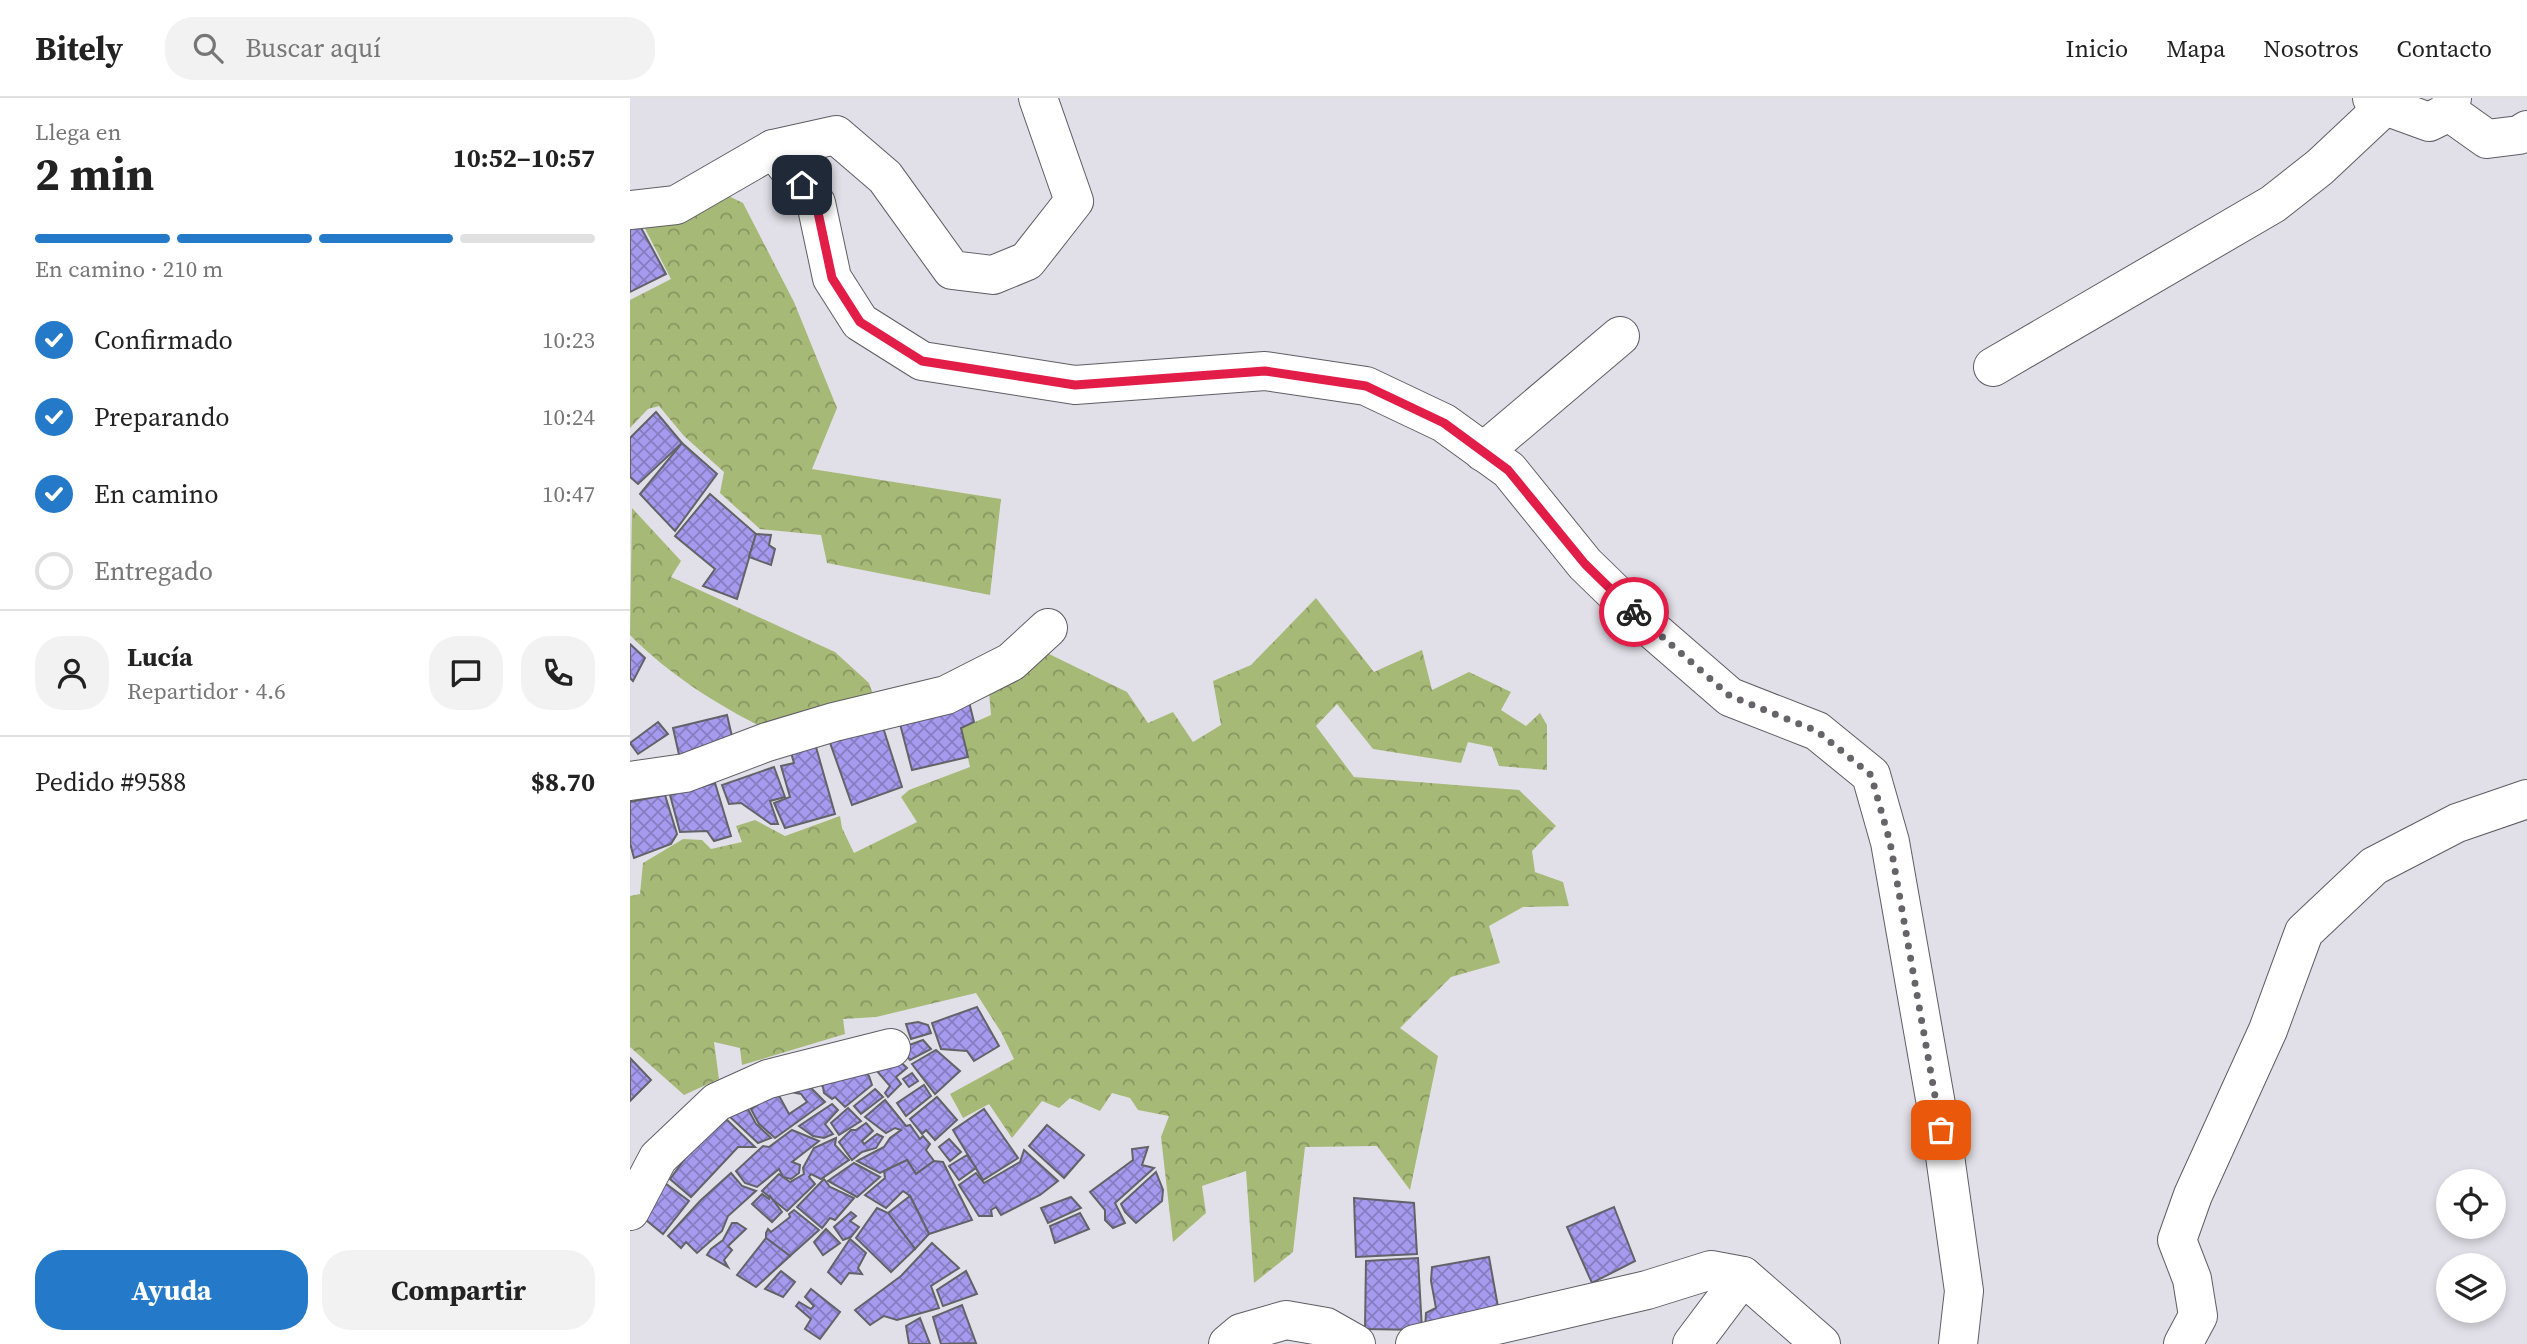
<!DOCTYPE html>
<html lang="es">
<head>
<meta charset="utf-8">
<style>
  :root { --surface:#fff; --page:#f2f2f2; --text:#222; --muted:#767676; --line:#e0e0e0; --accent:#247ac8 }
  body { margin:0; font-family:"Source Serif 4",serif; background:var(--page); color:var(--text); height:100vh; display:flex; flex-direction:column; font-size:26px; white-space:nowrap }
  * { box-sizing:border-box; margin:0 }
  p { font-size:23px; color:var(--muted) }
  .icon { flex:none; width:38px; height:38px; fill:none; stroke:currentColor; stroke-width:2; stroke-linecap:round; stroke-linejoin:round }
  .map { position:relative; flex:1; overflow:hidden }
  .sheet { display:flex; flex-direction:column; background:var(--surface); width:630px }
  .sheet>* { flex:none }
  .tools { position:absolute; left:1806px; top:1071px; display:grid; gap:14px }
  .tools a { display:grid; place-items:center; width:70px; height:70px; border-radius:50%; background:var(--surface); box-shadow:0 4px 10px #0003; font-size:35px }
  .pin { position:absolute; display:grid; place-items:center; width:60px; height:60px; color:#fff; margin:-30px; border-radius:14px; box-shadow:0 4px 10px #0006 }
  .courier { position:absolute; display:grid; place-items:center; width:70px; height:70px; margin:-35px; border:5px solid #e11d48; border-radius:50%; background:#fff; color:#222; box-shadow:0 2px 9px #0007 }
  .head em { font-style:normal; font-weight:700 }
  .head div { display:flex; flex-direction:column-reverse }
  .head { display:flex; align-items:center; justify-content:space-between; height:119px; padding:0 35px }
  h1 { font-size:46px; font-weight:700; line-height:52px }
  .bar { display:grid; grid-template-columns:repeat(4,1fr); gap:10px 7px; align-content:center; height:84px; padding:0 35px }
  .bar i { height:9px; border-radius:5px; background:var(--line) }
  .bar .active { background:var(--accent) }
  .bar p { grid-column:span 4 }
  .line { display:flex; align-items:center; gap:18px; padding:0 35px; border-top:2px solid var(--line) }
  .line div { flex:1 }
  .round { display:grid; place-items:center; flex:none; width:74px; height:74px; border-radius:28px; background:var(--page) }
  ol { padding:0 35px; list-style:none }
  li { display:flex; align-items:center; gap:21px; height:77px }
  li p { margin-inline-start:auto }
  li .icon { padding:7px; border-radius:50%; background:var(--accent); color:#fff; stroke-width:4 }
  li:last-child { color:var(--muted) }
  li i { width:38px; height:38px; border:4px solid var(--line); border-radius:50% }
  .action { display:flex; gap:14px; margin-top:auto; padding:14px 35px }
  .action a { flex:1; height:80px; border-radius:28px; background:var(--accent); color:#fff; font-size:28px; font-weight:700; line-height:80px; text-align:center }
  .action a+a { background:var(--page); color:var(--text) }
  header { display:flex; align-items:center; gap:42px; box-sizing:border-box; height:98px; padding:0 35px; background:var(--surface); border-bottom:2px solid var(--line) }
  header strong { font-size:33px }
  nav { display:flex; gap:38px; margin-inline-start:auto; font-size:24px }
  .search { width:490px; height:63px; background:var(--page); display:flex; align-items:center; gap:18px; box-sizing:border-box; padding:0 24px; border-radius:28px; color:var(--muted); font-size:26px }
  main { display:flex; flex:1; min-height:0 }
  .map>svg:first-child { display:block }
  .forest { fill:url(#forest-crowns) }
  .building { fill:url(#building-cross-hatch); stroke:#626268; stroke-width:2 }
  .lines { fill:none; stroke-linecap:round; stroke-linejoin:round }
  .minor-casing { stroke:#5e5d64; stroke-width:40 }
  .minor { stroke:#fff; stroke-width:38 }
  .done { stroke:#666469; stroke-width:7; stroke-dasharray:0 12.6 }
  .route { stroke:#e11d48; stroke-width:9 }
</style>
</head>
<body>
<header>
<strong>Bitely</strong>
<div class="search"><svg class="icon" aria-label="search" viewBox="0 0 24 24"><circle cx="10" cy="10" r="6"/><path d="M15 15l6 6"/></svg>Buscar aquí</div>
<nav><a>Inicio</a><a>Mapa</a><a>Nosotros</a><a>Contacto</a></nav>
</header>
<main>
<section class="sheet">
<div class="head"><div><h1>2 min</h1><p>Llega en</p></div><em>10:52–10:57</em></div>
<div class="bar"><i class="active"></i><i class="active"></i><i class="active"></i><i></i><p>En camino · 210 m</p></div>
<ol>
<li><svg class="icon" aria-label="check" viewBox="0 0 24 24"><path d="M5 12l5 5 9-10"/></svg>Confirmado<p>10:23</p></li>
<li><svg class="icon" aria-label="check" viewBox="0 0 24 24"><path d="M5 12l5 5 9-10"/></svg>Preparando<p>10:24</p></li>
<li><svg class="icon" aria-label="check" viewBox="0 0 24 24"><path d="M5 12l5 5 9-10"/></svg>En camino<p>10:47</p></li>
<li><i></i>Entregado</li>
</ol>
<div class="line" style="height:126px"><a class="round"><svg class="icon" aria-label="person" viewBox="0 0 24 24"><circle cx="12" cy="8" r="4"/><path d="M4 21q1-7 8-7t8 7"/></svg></a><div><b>Lucía</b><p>Repartidor · 4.6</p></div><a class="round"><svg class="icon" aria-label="chat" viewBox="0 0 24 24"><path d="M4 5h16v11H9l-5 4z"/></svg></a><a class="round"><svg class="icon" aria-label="phone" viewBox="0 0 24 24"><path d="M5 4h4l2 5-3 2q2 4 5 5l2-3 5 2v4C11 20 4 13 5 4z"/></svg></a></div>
<div class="line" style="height:91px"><div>Pedido #9588</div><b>$8.70</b></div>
<div class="action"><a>Ayuda</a><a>Compartir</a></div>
</section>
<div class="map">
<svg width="1897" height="1246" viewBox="0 0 1897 1246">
  <defs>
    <pattern id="forest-crowns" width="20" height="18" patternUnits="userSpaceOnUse" patternTransform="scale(1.75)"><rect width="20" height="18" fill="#a7b977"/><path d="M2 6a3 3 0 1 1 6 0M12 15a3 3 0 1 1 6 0" fill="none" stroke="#889661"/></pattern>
    <pattern id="building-cross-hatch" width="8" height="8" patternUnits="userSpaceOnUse" patternTransform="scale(1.75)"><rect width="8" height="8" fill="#a59aee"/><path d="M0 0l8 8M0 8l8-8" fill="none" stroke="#867dc1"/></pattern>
  </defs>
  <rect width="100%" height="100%" fill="#e1e0e8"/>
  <g class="forest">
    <path d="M88,93L113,105L164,204L207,310L182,371L371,401L360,497L197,465L191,437L130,431L90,395L94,374L54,338L29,308L18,311L0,330V202L41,181L9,119Z"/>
    <path d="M2,410L51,463L41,479L205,554L239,585L243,597L154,640C99,614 43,581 0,537Z"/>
    <path d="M686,500L744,574L792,552L802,592L839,574L881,594L871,612L896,628L910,615L917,627V672L869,668L862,649L838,644L831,665L743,651L707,606L686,628L724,679L889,692L926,728L902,753L905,774L933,784L939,808L893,809L859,828L870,865L821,879L770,930L808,958L780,1092L747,1048L675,1049L663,1154L624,1185L616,1073L572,1088L576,1115L543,1144L531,1039L539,1018L508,1012L500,1000L482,995L470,1013L440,1000L429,1010L412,1003L382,1040L359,1006L333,1020L320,996L384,961L371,934L346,895L246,919L213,921L215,936L112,967L110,950L84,944L89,981L54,997L0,949V798L10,796L13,765L53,741L72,742L81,751L112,744L106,728L125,722L155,738L210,718L212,730L224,755L287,724L271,699L279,692L340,669L331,630L361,617L359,594L417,555L497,594L518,625L543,614L563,644L591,627L583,583L621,567Z"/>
  </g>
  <g class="building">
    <path d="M9,126L36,176L0,194V131Z"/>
    <path d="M26,314L52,345L8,386L0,379V340Z"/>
    <path d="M52,345L87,376L45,433L10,396Z"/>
    <path d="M80,396L126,436L107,501L73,488L85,471L45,438Z"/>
    <path d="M126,436L141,437L139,447L145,451L141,467L119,459Z"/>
    <path d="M0,546L15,560L3,583L0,580Z"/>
    <path d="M338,600L344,624L331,630L338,659L282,672L269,622Z"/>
    <path d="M97,617L104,647L50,661L43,630Z"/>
    <path d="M250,620L272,689L222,707L198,639Z"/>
    <path d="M28,624L38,636L8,656L0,645Z"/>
    <path d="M184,642L205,716L155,730L144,705L160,699L151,668L164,665L160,651Z"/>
    <path d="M144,669L155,699L140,703L148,726H141L111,705L99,706L92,687Z"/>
    <path d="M85,685L101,738L84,743L77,733L50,734L40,697Z"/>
    <path d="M35,697L47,736L41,746L4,760L0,745V704Z"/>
    <path d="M347,909L369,948L344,963L337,953L311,951L302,925Z"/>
    <path d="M288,924L298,927L301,935L281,941L276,926Z"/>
    <path d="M293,942L301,951L280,962L271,950Z"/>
    <path d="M306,952L330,973L305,996L282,966Z"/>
    <path d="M260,954L277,970L266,979L271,986L258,999L255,995L260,988L240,965Z"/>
    <path d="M0,960L21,982L0,1003Z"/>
    <path d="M229,967L239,978L242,987L215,1009L205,999L202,1001L194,995L193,989L186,981Z"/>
    <path d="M282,975L288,983L279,989L273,981Z"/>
    <path d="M171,980L195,1004L145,1040L129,1026L121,1011L147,994L159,1016L177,1004L171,996L152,992Z"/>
    <path d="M294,987L301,998L276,1018L267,1005Z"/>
    <path d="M245,991L253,999L231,1016L224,1008Z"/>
    <path d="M307,999L327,1022L305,1042L296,1032L292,1036L280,1021Z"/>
    <path d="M255,1002L276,1028L280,1027L290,1041L293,1038L300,1046L296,1052L304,1063L286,1076L277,1062L250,1075L227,1063L254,1049L260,1040L271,1032L265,1030L256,1035L235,1019Z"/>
    <path d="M202,1006L208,1012L195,1026L203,1036L194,1040L183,1038L169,1028Z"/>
    <path d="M218,1010L231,1023L209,1037L201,1025Z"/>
    <path d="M118,1011L126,1026L141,1040L128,1045L99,1018Z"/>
    <path d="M354,1011L388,1060L353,1082L323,1032Z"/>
    <path d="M94,1019L125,1049H108L61,1099L40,1081L62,1051Z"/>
    <path d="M236,1025L243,1033L232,1043L234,1046L247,1036L253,1039L246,1050L232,1054L222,1062L209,1044L221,1032H226Z"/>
    <path d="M417,1027L454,1057L434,1080L399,1048Z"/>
    <path d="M162,1032L189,1043L162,1064L170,1067L169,1075L161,1081L153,1079L149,1071L127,1089L115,1085L106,1073L133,1048L139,1049Z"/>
    <path d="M206,1040L205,1047L219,1062L191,1081L181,1076L179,1079L185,1086L157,1113L132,1093L149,1076L160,1084L174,1076L173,1070L184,1050Z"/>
    <path d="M319,1041L331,1054L320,1063L309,1049Z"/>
    <path d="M518,1049L512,1067L524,1070L485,1105L495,1125L483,1130L475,1122V1112L460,1094L503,1062L502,1051Z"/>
    <path d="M394,1052L428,1083L410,1097L371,1117L366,1109L361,1112L362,1118H349L329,1087L346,1075L354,1085L390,1064Z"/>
    <path d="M337,1057L346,1070L329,1082L319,1068Z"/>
    <path d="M277,1062L286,1076L304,1063L313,1064L342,1122L299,1136L280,1098L273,1093L256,1110L235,1097L255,1080L254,1073Z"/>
    <path d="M224,1065L250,1079L227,1099L198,1083Z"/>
    <path d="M526,1074L533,1092L532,1103L506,1125L495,1114L491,1106Z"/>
    <path d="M101,1075L112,1088L126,1093L98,1118L92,1133L67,1155L56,1144L51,1150L38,1138L70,1103Z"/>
    <path d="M194,1081L200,1089L224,1100L205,1122L200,1120L192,1130L167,1109Z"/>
    <path d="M35,1085L59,1103L33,1136L10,1117Z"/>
    <path d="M132,1096L139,1101L140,1098L152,1114L142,1124L122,1106Z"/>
    <path d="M280,1098L299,1136L285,1151L258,1115Z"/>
    <path d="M441,1099L451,1110L418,1125L411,1110Z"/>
    <path d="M724,1100L784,1105L787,1156L726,1159Z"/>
    <path d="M984,1109L1005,1163L962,1185L937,1129Z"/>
    <path d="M247,1110L258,1115L285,1151L261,1174L226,1140Z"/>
    <path d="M164,1112L189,1132L160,1158L136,1140V1135L138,1131L141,1134L160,1119L159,1116Z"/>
    <path d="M221,1114L226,1118L220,1123L229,1129L221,1139L213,1142L204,1129Z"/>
    <path d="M450,1115L459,1131L425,1145L420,1128Z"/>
    <path d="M102,1125H107L116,1131L98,1148L102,1152L94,1162L98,1169L77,1157L81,1151L93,1142Z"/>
    <path d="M196,1131L210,1145L193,1157L184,1144Z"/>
    <path d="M136,1140L160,1158L126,1189L107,1177Z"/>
    <path d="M220,1141L236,1155L228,1170L232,1176L219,1175L211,1186L198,1174Z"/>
    <path d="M302,1145L329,1170L301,1188L309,1210L267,1222L254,1218L240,1227L225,1212L271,1178Z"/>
    <path d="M859,1159L870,1220L795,1231L796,1215L806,1210L801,1183L802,1169Z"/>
    <path d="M788,1160L792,1232L735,1231L736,1163Z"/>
    <path d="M151,1173L165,1184L153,1199L135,1191Z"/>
    <path d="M336,1173L347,1196L313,1208L307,1192Z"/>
    <path d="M181,1191L210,1214L190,1241L175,1231L181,1221L166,1208L169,1204L181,1211L184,1208L175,1199Z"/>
    <path d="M332,1207L346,1245L311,1246L303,1219Z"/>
    <path d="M290,1220L300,1246H279L276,1228Z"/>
  </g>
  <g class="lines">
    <g class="minor-casing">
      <g id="minor">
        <path d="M1742,0L1755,8L1799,24L1819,14L1822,0"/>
        <path d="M1819,14L1857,41L1889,37L1897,32"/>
        <path d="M143,51L186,105L202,180L230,224L292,263L445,287L635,273L736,288L814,325L879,372L955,466L1025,534L1100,599L1187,633L1241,677L1260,744L1315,1058L1334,1193L1328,1246"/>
        <path d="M0,112L46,107L143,51L206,37L255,79L322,172L363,177L397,163L444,103L408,0"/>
        <path d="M1363,269L1643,106L1690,69L1755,8"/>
        <path d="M853,354L990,238"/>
        <path d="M0,683L55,675L137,644L204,624L316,597L381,564L418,530"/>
        <path d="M0,1113L28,1060L87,1004L138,981L261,950"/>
        <path d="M598,1246L611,1235L656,1222L696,1229L726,1246"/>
        <path d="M785,1246L1017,1192L1081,1172L1113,1178L1191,1246"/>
        <path d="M1062,1246L1113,1178"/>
        <path d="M1553,1246L1568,1218L1562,1181L1547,1142L1563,1097L1638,932L1674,834L1744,768L1827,725L1897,701"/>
      </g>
    </g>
    <use href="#minor" class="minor"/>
  </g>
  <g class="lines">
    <path class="done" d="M1004,514L1100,598L1187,633L1241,677L1260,744L1311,1032"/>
    <path class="route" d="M172,87L186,105L202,180L230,224L292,263L445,287L635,273L736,288L814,325L878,372L955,466L1004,514"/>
  </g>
</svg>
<div class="tools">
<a><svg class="icon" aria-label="locate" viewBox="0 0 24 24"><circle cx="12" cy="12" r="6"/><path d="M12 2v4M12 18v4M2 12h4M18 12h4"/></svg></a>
<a><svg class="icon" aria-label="layers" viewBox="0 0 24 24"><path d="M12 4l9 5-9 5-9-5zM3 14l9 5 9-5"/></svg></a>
</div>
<div class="pin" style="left:1311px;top:1032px;background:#ea580c"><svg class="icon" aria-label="bag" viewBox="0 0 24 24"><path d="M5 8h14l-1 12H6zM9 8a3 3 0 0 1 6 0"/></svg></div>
<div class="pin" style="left:172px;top:87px;background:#1f2937"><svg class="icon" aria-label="home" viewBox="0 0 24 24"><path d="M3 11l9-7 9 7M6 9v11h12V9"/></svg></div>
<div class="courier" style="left:1004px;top:514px"><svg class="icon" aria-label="bike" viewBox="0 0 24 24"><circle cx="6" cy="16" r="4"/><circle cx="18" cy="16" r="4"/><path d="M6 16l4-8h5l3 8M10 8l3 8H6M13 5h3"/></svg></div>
</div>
</main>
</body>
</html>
